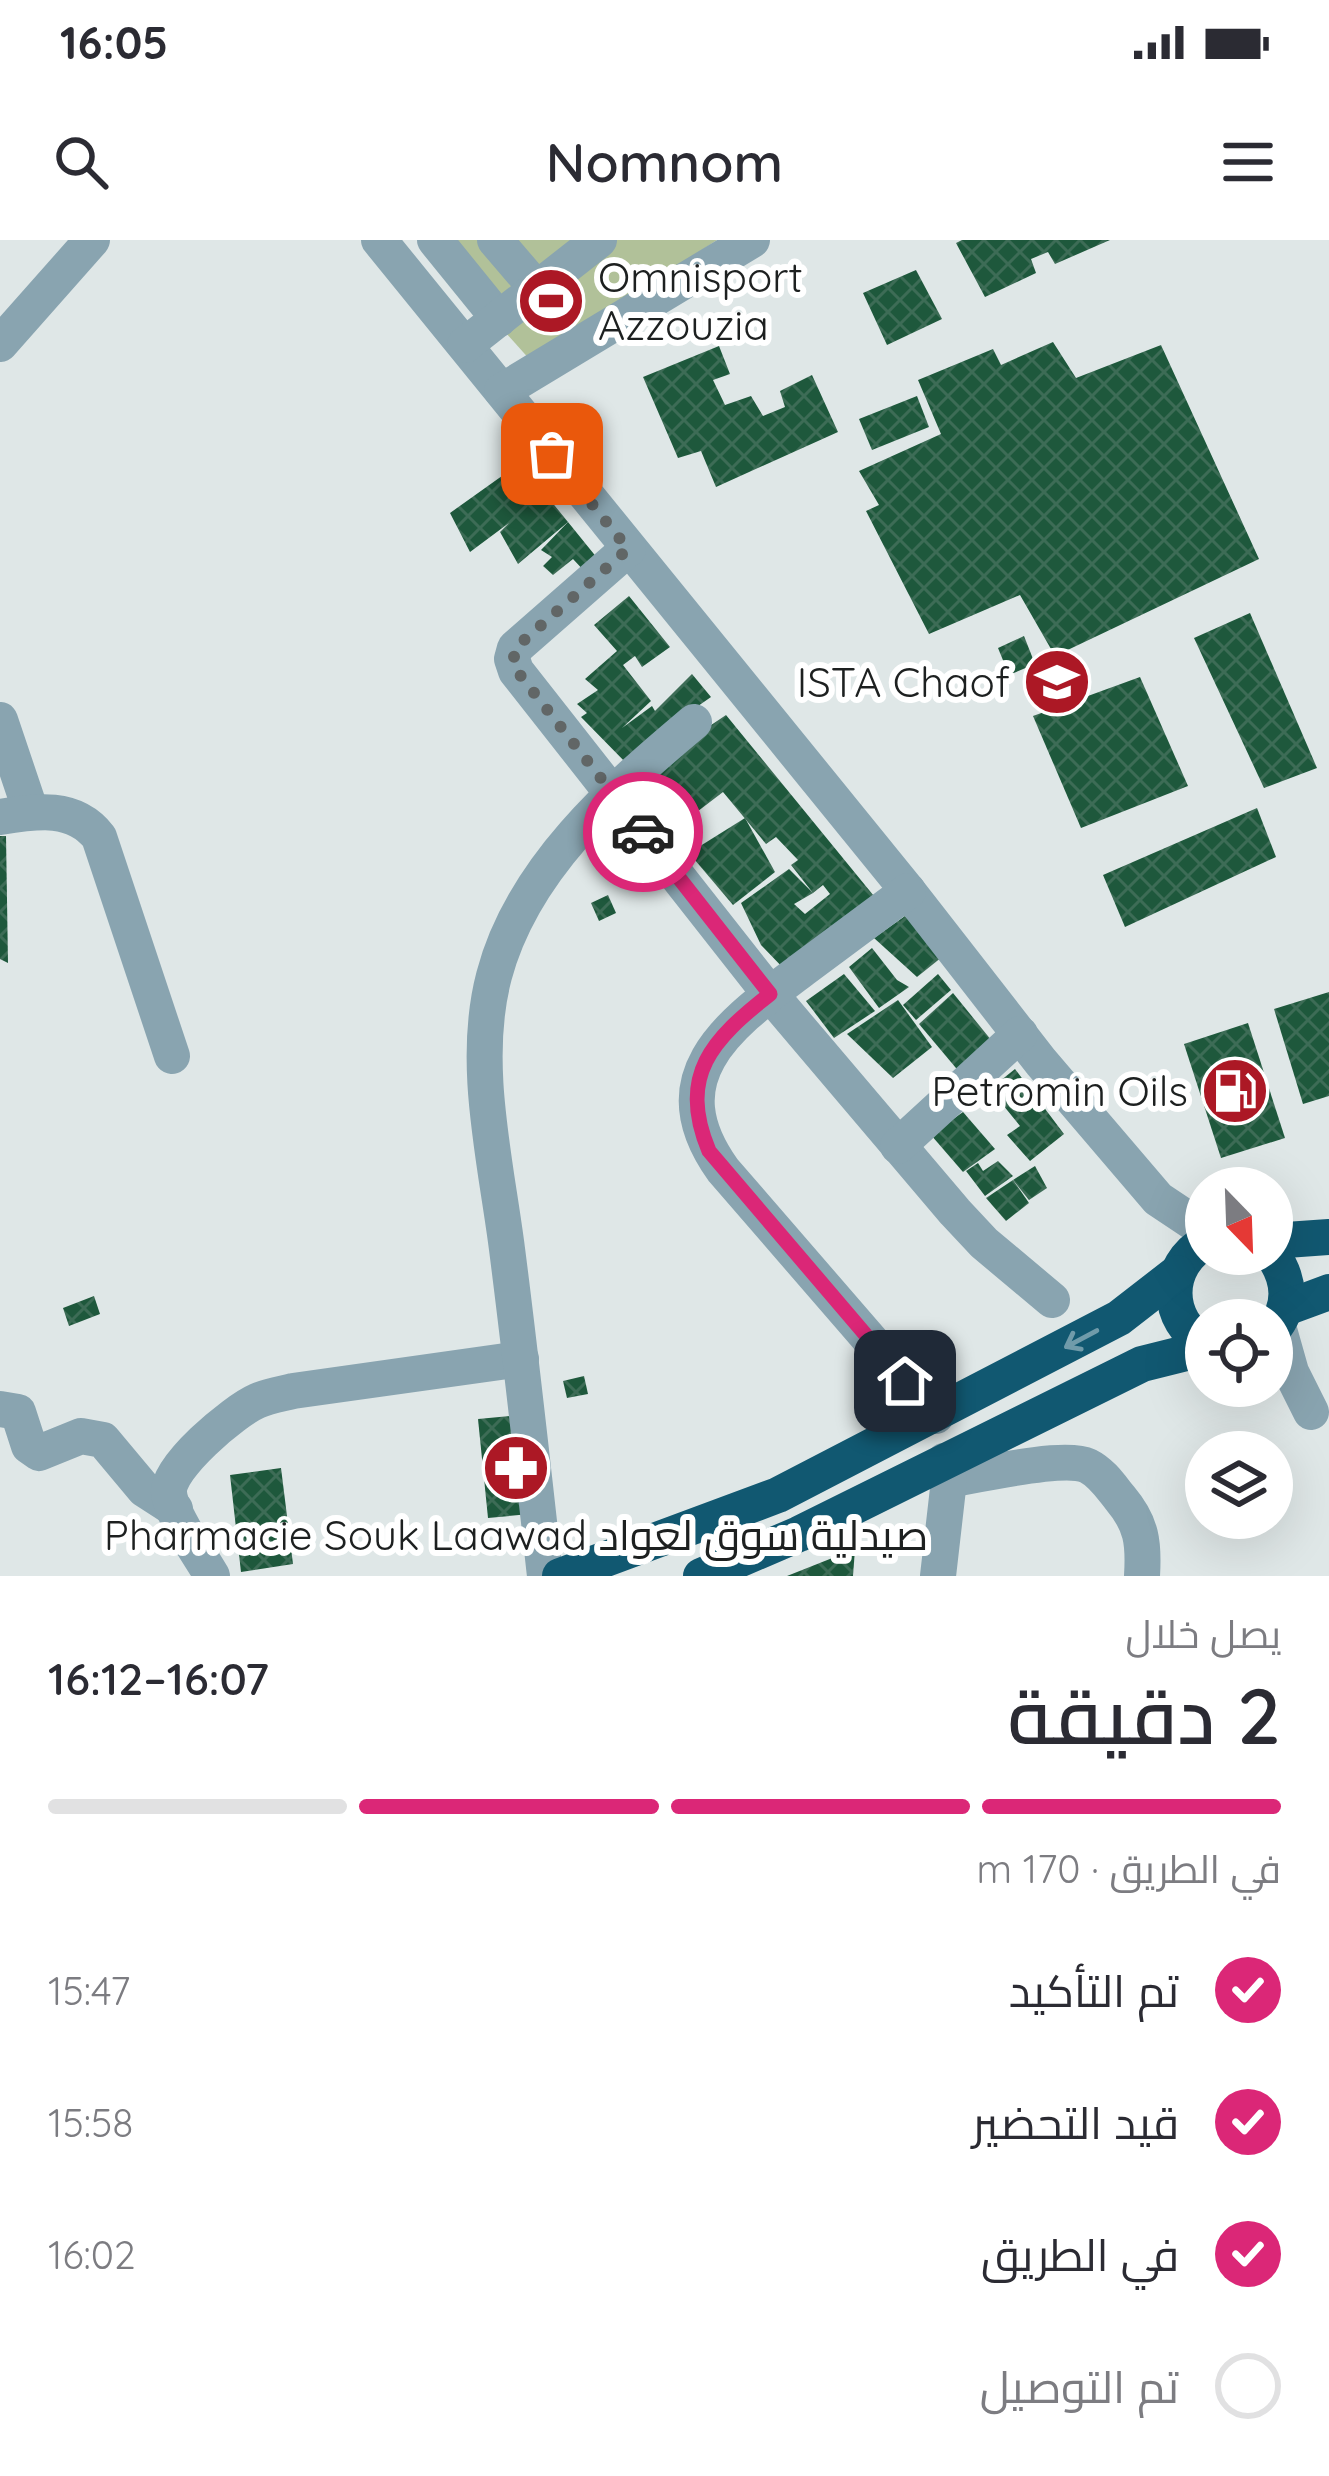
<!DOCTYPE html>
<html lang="ar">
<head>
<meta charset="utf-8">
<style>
  :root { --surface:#fff; --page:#f2f2f3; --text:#2b2b33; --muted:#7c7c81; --line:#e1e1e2; --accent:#db2777 }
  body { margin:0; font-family:Quicksand,Cairo,sans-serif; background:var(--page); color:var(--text); direction:rtl; height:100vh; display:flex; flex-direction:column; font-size:45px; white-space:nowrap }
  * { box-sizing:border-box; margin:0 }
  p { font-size:39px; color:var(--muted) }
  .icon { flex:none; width:66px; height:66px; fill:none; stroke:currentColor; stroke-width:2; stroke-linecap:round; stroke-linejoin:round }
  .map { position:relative; height:1336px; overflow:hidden; direction:ltr }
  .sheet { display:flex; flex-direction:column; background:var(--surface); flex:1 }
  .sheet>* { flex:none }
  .needle { width:78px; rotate:157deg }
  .fabs { position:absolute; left:1185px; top:927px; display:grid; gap:24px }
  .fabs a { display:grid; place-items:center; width:108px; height:108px; border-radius:50%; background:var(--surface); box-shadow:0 12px 48px #0002; font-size:60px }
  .pin { position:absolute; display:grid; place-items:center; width:102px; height:102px; color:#fff; margin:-51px; border-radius:24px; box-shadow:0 6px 18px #0006 }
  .courier { position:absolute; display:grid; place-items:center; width:120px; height:120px; margin:-60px; border:9px solid #db2777; border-radius:50%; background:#fff; color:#222; box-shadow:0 3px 15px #0007 }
  .head em { font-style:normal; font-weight:600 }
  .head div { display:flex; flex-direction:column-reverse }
  .head { display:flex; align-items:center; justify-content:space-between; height:204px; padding:0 48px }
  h1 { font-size:78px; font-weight:600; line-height:90px }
  .bar { display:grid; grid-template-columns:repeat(4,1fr); gap:18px 12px; align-content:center; height:144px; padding:0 48px }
  .bar i { height:15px; border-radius:9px; background:var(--line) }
  .bar .current { background:var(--accent) }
  .bar p { grid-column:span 4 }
  ol { padding:0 48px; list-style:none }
  li { display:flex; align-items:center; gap:36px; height:132px }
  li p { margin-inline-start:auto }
  li .icon { padding:12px; border-radius:50%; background:var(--accent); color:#fff; stroke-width:4 }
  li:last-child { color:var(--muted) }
  li i { width:66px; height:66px; border:6px solid var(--line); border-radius:50% }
  .status { display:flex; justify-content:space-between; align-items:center; height:84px; padding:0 60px; background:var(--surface); direction:ltr }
  .status svg { height:33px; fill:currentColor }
  header { display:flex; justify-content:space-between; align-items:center; height:156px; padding:0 48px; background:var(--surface); font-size:54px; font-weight:600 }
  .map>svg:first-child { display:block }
  .park { fill:#b1c199 }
  .building { fill:url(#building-cross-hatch) }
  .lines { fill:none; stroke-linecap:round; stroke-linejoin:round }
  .minor { stroke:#89a4b0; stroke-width:36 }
  .highway { stroke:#115871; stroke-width:36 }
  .oneway { stroke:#709baa }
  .done { stroke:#616666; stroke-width:12; stroke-dasharray:0 21.6 }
  .route { stroke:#db2777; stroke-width:15 }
  .labels { text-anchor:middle; stroke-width:12; stroke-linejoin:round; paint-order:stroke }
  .poi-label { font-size:42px; fill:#1d2020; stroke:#fff; text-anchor:end }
</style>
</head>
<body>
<div class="status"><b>16:05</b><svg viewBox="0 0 49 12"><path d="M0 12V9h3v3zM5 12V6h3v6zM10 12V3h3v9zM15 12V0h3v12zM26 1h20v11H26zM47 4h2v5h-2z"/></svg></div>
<header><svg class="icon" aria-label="menu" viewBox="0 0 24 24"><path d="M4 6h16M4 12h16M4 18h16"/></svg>Nomnom<svg class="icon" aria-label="search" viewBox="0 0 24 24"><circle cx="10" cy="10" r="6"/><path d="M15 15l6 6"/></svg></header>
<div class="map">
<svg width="1329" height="1336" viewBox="0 0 1329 1336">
  <defs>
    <pattern id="building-cross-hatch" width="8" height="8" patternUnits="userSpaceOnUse" patternTransform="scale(3)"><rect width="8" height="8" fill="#1e583c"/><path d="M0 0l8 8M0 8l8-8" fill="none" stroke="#3d6c56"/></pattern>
  </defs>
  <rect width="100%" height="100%" fill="#dfe7e7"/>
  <path class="park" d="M423,0H717L532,122Z"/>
  <g class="building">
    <path d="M962,0H1110L1055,24L1048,12L1031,19L1036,33L985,57L956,3Z"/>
    <path d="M916,30L942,79L887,105L863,53Z"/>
    <path d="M1053,102L1076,138L1161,105L1259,319L1055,416L1020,355L929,394L866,271L879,265L859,231L941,194L918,140L993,109L1001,125Z"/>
    <path d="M719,106L730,134L713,140L725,165L751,156L763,176L785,167L780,151L812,135L838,192L716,247L701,211L678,218L643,137Z"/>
    <path d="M917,156L929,187L872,210L859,179Z"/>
    <path d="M520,223L568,282L518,324L500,292L509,283L470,312L450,273Z"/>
    <path d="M568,282L602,324L587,334L573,319L553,335L543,326L552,317L541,310Z"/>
    <path d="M629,356L670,407L642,427L635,416L623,425L651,461L622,488L652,466L655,471L692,434L711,457L668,487L630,527L581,477L587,473L577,464L598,450L585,439L617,411L594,385Z"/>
    <path d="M1250,373L1317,528L1264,548L1194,398Z"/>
    <path d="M1024,396L1035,424L1009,435L998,408Z"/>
    <path d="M1140,437L1188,546L1081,588L1033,476Z"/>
    <path d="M726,475L878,661L787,732L761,705L741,663L789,629L813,653L794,664L805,674L830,654L823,645L813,653L791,625L798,620L776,597L766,604L723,552L672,591L638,553L683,504Z"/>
    <path d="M1257,568L1276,617L1125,687L1103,635Z"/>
    <path d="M745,578L775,632L733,665L689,613Z"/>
    <path d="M0,596H6L8,723L0,719Z"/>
    <path d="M608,655L616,673L599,681L591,663Z"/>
    <path d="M905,676L942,717L917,737L874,698Z"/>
    <path d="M872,708L897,740L909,747L879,768L849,727Z"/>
    <path d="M844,734L875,771L834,798L806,761Z"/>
    <path d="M938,734L951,750L916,780L903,765Z"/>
    <path d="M1329,752V856L1303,864L1274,769Z"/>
    <path d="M953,753L996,806L961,834L919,784Z"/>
    <path d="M898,760L932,807L893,838L847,794Z"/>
    <path d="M1248,783L1285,898L1221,918L1184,804Z"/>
    <path d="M1015,829L1064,894L1030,921L1007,895L1020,886L990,849Z"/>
    <path d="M963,872L995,909L963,932L931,895Z"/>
    <path d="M998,921L1013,936L985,956L966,931L978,923L983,931Z"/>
    <path d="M1035,926L1047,948L1029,960L1013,940Z"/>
    <path d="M1013,940L1029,963L1006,981L986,958Z"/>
    <path d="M94,1056L100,1074L69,1086L63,1068Z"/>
    <path d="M584,1136L588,1154L567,1158L563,1141Z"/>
    <path d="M520,1175L530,1274L488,1278L478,1179Z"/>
    <path d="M281,1228L293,1324L241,1332L230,1235Z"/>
    <path d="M855,1309L853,1336H787Z"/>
  </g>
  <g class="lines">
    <g class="minor">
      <path d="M379,0L908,651L1041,822L1158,959L1206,991"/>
      <path d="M435,0L499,79"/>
      <path d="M495,0L537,49"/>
      <path d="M0,104L92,0"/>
      <path d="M465,105L599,0"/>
      <path d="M502,151L752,0"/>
      <path d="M628,309L515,408L512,419L516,431L770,754L955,972L984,1003L1052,1060"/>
      <path d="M0,480L31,572"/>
      <path d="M0,577C37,571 74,565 99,597L172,816"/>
      <path d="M908,651C873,677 838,703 803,729C732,783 655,835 723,930L936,1176"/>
      <path d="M898,906L1020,794"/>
      <path d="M1278,1086L1291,1132L1311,1172"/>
      <path d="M0,1169L18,1172L29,1206L39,1213L81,1196L103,1200L144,1249L175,1269"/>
      <path d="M949,1240C978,1235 1064,1215 1088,1226C1102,1233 1111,1247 1120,1258C1142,1284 1144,1303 1142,1336"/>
      <path d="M212,1336C200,1315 171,1275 169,1253C166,1228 234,1171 257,1161C268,1156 281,1154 293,1151L521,1119"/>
      <path d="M545,1336C533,1227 521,1118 507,1009C496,922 471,823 494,736C522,629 613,550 694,482"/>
      <path d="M938,1336L949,1240L944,1221"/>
    </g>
    <g class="highway">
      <path d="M1272,1001L1329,997"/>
      <path d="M1206,1002C1164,1025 1164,1081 1206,1104"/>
      <path d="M1272,1014C1290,1039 1293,1066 1272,1091"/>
      <path d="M1286,1068L1329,1052"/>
      <path d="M560,1336L778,1255L1119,1078L1177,1033"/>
      <path d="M701,1336L799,1294L1142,1124L1206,1108"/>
    </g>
  </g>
  <defs><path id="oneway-shaft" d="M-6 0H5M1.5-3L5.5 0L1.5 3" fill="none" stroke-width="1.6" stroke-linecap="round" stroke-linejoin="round" transform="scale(3)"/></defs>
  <use class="oneway" href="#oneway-shaft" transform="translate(1081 1099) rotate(152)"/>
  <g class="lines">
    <path class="done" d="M552,214L628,309L515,408L513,426L643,592"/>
    <path class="route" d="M643,592L770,754C713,799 677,835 709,911L905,1141"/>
  </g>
  <defs>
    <g id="stadium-disc" transform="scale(3.45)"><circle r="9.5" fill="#ac1825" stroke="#fff"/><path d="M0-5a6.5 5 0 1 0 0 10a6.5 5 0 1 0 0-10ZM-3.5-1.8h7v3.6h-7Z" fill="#fff"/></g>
    <g id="school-disc" transform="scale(3.45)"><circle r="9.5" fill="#ac1825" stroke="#fff"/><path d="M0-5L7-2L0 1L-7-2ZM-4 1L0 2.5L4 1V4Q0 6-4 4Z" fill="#fff"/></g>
    <g id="fuel-disc" transform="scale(3.45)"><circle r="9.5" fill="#ac1825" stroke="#fff"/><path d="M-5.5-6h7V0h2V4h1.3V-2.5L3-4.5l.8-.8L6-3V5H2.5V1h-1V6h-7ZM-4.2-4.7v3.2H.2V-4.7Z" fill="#fff"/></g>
    <g id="pharmacy-disc" transform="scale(3.45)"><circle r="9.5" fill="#ac1825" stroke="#fff"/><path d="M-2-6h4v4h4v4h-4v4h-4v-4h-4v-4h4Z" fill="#fff"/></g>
  </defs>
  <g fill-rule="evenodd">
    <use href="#stadium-disc" x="551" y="61"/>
    <use href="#school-disc" x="1057" y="442"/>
    <use href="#fuel-disc" x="1235" y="851"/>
    <use href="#pharmacy-disc" x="516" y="1228"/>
  </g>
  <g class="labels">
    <g class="poi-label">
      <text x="598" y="52" text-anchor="start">Omnisport<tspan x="598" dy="48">Azzouzia</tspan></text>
      <text x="1010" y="457">ISTA Chaof</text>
      <text x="1188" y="866">Petromin Oils</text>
      <text x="516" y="1310" text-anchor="middle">Pharmacie Souk Laawad صيدلية سوق لعواد</text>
    </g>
  </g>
</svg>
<div class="fabs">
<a><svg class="needle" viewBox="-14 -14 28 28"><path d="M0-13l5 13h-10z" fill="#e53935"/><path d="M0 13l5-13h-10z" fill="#7c7c81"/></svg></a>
<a><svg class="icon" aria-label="locate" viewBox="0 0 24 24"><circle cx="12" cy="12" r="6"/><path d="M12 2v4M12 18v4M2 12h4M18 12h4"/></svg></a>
<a><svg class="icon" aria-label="layers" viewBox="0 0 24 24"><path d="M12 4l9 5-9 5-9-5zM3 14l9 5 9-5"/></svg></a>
</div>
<div class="pin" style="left:552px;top:214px;background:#ea580c"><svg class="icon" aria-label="bag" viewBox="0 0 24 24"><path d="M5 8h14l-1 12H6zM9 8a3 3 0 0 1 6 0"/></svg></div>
<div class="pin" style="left:905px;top:1141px;background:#1f2937"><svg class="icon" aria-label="home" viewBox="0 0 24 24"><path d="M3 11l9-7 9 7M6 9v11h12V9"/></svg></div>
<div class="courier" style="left:643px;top:592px"><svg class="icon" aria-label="car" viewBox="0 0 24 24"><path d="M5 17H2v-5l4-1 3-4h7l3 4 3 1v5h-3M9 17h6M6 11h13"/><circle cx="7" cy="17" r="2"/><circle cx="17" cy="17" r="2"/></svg></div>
</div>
<section class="sheet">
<div class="head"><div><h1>2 دقيقة</h1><p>يصل خلال</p></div><em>16:07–16:12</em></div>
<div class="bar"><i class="current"></i><i class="current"></i><i class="current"></i><i></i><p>في الطريق · 170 m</p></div>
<ol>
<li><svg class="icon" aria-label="check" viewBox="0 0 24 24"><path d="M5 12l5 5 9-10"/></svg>تم التأكيد<p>15:47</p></li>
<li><svg class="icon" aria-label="check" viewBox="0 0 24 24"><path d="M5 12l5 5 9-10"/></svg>قيد التحضير<p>15:58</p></li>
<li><svg class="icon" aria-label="check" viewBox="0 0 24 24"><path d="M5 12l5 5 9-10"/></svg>في الطريق<p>16:02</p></li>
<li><i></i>تم التوصيل</li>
</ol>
</section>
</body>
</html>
